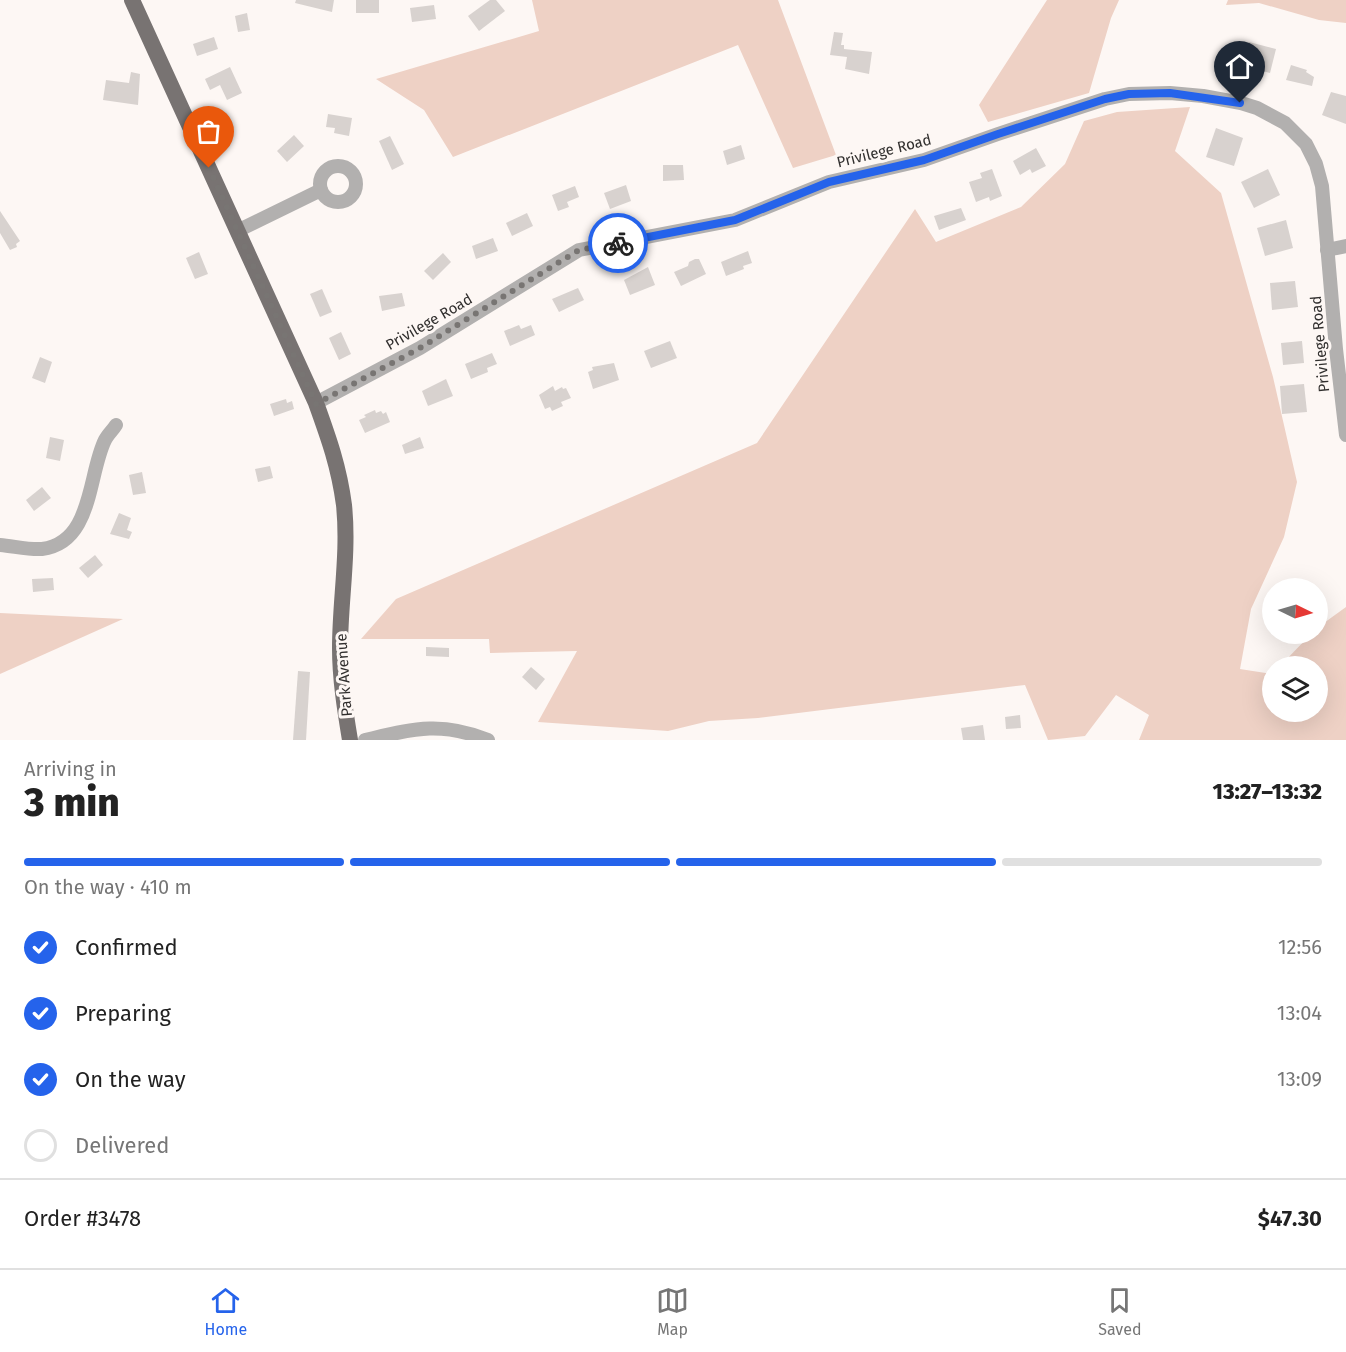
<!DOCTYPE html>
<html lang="en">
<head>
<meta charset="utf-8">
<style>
  :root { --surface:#fff; --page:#f2f2f2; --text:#222; --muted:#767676; --line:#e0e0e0; --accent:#2563eb }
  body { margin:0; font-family:"Fira Sans",sans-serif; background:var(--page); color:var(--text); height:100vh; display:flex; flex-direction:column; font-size:22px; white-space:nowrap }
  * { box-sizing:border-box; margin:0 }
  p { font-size:20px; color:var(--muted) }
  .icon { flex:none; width:33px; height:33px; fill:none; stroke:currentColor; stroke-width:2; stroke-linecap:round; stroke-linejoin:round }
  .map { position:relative; height:740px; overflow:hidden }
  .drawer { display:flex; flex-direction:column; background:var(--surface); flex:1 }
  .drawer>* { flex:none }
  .needle { width:39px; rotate:95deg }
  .buttons { position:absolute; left:1262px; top:578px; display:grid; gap:12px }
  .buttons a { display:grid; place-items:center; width:66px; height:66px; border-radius:50%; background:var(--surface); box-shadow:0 6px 24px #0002; font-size:30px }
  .pin { position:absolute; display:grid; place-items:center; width:51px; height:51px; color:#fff; margin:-62px -26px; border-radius:50% 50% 50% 0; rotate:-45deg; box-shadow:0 0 6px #0007 }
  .pin .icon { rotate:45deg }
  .courier { position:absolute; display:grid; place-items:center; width:60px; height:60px; margin:-30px; border:4px solid #2563eb; border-radius:50%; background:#fff; color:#222; box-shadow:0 2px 8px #0007 }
  .head em { font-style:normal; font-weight:800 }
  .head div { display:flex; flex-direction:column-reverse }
  .head { display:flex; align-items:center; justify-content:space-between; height:102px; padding:0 24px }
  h1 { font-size:39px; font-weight:800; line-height:45px }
  .bar { display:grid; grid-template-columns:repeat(4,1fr); gap:9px 6px; align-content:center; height:72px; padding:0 24px }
  .bar i { height:8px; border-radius:4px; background:var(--line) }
  .bar .on { background:var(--accent) }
  .bar p { grid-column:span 4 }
  .line { display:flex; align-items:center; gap:15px; padding:0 24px; border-top:2px solid var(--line) }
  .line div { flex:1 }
  ol { padding:0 24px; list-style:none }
  li { display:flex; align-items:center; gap:18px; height:66px }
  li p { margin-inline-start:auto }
  li .icon { padding:6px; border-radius:50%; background:var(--accent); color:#fff; stroke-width:4 }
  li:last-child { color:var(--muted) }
  li i { width:33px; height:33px; border:3px solid var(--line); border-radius:50% }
  .menu { display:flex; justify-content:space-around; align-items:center; height:84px; border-top:2px solid var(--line); background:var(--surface); font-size:16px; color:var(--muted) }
  .menu a { display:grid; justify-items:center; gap:3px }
  .menu .on { color:var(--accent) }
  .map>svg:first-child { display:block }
  .green { fill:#eed1c5 }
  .building { fill:#d8d2cf }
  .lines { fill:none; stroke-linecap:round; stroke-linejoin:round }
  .minor { stroke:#b2b0af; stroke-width:14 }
  .major { stroke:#787372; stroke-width:16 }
  .done { stroke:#787573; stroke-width:6; stroke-dasharray:0 10.8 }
  .route { stroke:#2563eb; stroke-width:8 }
  .labels { text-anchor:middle; stroke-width:6; stroke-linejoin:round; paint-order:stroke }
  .street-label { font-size:15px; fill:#312f2e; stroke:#fdf7f4 }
</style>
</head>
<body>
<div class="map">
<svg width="1346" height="740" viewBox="0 0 1346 740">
  <rect width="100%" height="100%" fill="#fdf7f4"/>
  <g class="green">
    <path d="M532,0H778L836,155L793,168L738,45L453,157L424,110L376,79L539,31Z"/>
    <path d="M1047,0H1119L1111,18L1089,93L988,122L979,105Z"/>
    <path d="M1228,0H1346V23L1319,20L1259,3L1226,5Z"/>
    <path d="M1190,107L1175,151L1221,193L1273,377L1297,482L1284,537L1251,609L1240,669L1272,674V711H1317V666H1280L1312,633H1317V628L1346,607V740H1139L1149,715L1116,695L1085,736L1048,740L1025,685L758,718L709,721L668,731L538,722L577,651L490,653L489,639H361L396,599L757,443L915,209L936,242L1021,207L1065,164L1084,121L1117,112Z"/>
    <path d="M0,613L123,619L0,674Z"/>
  </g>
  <g class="building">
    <path d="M296,0H334L332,12L295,3Z"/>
    <rect x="356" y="0" width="23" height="13"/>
    <path d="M490,0H496L505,11L479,31L468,16Z"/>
    <path d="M434,5L436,19L412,22L410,8Z"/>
    <path d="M247,13L250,30L238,32L235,16Z"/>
    <path d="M834,32L843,33L841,45H844V49L872,52L869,74L845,69L847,57L830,55Z"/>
    <path d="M214,37L218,49L197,56L193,44Z"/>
    <path d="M1249,42L1276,49L1270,73L1243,66Z"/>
    <path d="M1291,65L1307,70L1306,72L1314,77L1312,86L1286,80Z"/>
    <path d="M230,67L242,93L227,100L220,85L210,90L205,79Z"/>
    <path d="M131,72L140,74L138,105L103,100L106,80L129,83Z"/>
    <path d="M1331,92L1346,96V124L1322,115Z"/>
    <path d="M328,114L352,118L349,136L334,133L335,128L326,127Z"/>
    <path d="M1216,128L1243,138L1234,166L1206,157Z"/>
    <path d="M294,135L304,146L287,162L277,151Z"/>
    <path d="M390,136L404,164L392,170L379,141Z"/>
    <path d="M741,145L745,159L727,165L723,151Z"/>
    <path d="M1036,148L1046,166L1032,173L1030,169L1020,175L1013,161Z"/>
    <path d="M663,165H683L684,180L663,181Z"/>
    <path d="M992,169L1002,196L990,201L989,197L976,202L969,182L982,178L980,173Z"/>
    <path d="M1268,169L1280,195L1254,208L1241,182Z"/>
    <path d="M626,185L631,201L610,209L604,193Z"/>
    <path d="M575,186L579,197L567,202L569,207L558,211L552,195Z"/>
    <path d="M961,208L966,220L939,230L934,216Z"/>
    <path d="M0,211L20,241L16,244L17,247L10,250L0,233Z"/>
    <path d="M527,213L533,226L512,236L506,223Z"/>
    <path d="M1286,220L1293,248L1265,256L1257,228Z"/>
    <path d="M493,238L498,251L476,259L472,246Z"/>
    <path d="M748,251L752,263L743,266L744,269L726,276L721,262Z"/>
    <path d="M199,252L208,274L195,279L186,258Z"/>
    <path d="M443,253L451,262L433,280L424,271Z"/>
    <path d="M695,259H699L706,274L681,286L674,272L688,266L689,262Z"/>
    <path d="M648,267L655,285L630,295L624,280Z"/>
    <path d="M1295,281L1298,307L1272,310L1270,283Z"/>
    <path d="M578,288L584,300L559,312L552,299Z"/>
    <path d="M322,289L332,312L320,317L310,294Z"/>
    <path d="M402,293L405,306L382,311L379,296Z"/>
    <path d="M519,325L521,329L531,325L535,335L510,346L504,331Z"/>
    <path d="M341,332L351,354L339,360L329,338Z"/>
    <path d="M670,341L677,358L651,368L644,351Z"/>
    <path d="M1302,341L1304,363L1283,365L1281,343Z"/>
    <path d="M492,353L497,364L487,368L488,372L471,379L465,364Z"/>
    <path d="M40,357L52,362L45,383L32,378Z"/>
    <path d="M614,363L619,380L593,389L588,372L593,370L592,367Z"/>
    <path d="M446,379L453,396L428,406L422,391Z"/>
    <path d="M1304,384L1307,412L1282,414L1280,386Z"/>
    <path d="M553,386L555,391L562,387L563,389L566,388L571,398L561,402L563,406L552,411L550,407L545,409L539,395Z"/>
    <path d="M286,399L287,403L292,401L294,409L274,416L270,404Z"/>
    <path d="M375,410L376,413L381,411L383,414L386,412L390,422L365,433L359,420L366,417L364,415Z"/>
    <path d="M50,437L64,440L60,461L46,458Z"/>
    <path d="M420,437L424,448L405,454L402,445Z"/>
    <path d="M270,466L273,478L258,482L255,469Z"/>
    <path d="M142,472L146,493L133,495L129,475Z"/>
    <path d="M42,487L51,498L34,511L26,500Z"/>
    <path d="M119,513L131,518L127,530L132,532L129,539L110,534Z"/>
    <path d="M95,555L103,565L88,578L79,568Z"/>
    <path d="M53,578L54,590L33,592L32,579Z"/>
    <path d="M426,647L449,648V657L426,656Z"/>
    <path d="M531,667L545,679L536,690L522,677Z"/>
    <path d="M298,671L310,672L306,740H293Z"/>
    <path d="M1020,715L1021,728L1006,729L1005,717Z"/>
    <path d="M983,725L985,740H963L961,728Z"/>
  </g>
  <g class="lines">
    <g class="minor">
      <circle cx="338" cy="184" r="18"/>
      <path d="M237,231L321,190"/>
      <path d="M1327,250L1346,246"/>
      <path d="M316,403L420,348L579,250L735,220L829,182L924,160L998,134L1105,99L1129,94L1170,93L1203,96L1241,103L1257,108L1285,123L1306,144L1316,164L1322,186L1336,349L1346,435"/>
      <path d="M0,545C13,546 29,550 42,549C93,543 88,474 105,440C108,434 113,430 116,425"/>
      <path d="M365,740C413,729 440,721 488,740"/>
    </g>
    <path class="major" d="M132,0L316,403C329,439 339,467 344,505C349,553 340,601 340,648C340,679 345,710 350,740"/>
  </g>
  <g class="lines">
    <path class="done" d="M209,168L316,404L420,348L579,250L618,243"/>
    <path class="route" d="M618,243L735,220L829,182L924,160L998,134L1105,99L1129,94L1170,93L1240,103"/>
  </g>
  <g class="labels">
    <g class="street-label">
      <text transform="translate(884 151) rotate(-14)" y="5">Privilege Road</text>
      <text transform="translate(429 322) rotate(-30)" y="5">Privilege Road</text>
      <text transform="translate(1320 344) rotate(-95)" y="5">Privilege Road</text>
      <text transform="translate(344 675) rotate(-94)" y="5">Park Avenue</text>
    </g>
  </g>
</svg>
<div class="buttons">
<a><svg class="needle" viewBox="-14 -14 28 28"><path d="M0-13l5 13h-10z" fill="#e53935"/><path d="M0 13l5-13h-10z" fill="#767676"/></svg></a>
<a><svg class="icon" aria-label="layers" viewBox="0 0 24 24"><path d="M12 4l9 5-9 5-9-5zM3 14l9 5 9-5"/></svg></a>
</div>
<div class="pin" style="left:209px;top:168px;background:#ea580c"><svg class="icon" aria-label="bag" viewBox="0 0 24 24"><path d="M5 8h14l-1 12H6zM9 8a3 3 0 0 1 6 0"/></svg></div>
<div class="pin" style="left:1240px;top:103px;background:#1f2937"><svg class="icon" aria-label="home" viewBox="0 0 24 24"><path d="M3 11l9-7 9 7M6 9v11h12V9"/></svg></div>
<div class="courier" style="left:618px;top:243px"><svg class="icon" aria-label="bike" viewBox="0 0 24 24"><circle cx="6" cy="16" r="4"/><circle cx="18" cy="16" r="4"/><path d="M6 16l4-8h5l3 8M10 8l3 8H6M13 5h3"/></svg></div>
</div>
<section class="drawer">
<div class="head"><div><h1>3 min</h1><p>Arriving in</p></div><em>13:27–13:32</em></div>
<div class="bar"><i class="on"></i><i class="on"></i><i class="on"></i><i></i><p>On the way · 410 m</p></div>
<ol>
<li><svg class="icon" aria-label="check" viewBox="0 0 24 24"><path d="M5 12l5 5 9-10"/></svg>Confirmed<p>12:56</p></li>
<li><svg class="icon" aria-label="check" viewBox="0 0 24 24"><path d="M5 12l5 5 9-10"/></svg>Preparing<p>13:04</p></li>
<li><svg class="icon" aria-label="check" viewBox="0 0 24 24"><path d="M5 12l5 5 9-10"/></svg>On the way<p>13:09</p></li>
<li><i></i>Delivered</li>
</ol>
<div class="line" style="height:78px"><div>Order #3478</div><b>$47.30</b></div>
</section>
<nav class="menu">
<a class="on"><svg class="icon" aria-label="home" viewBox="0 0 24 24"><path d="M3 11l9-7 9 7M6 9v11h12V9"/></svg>Home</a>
<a><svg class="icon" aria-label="map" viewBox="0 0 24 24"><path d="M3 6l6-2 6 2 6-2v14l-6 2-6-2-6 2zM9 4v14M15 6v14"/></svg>Map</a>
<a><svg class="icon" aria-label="saved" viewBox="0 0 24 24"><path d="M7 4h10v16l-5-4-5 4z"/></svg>Saved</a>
</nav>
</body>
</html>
